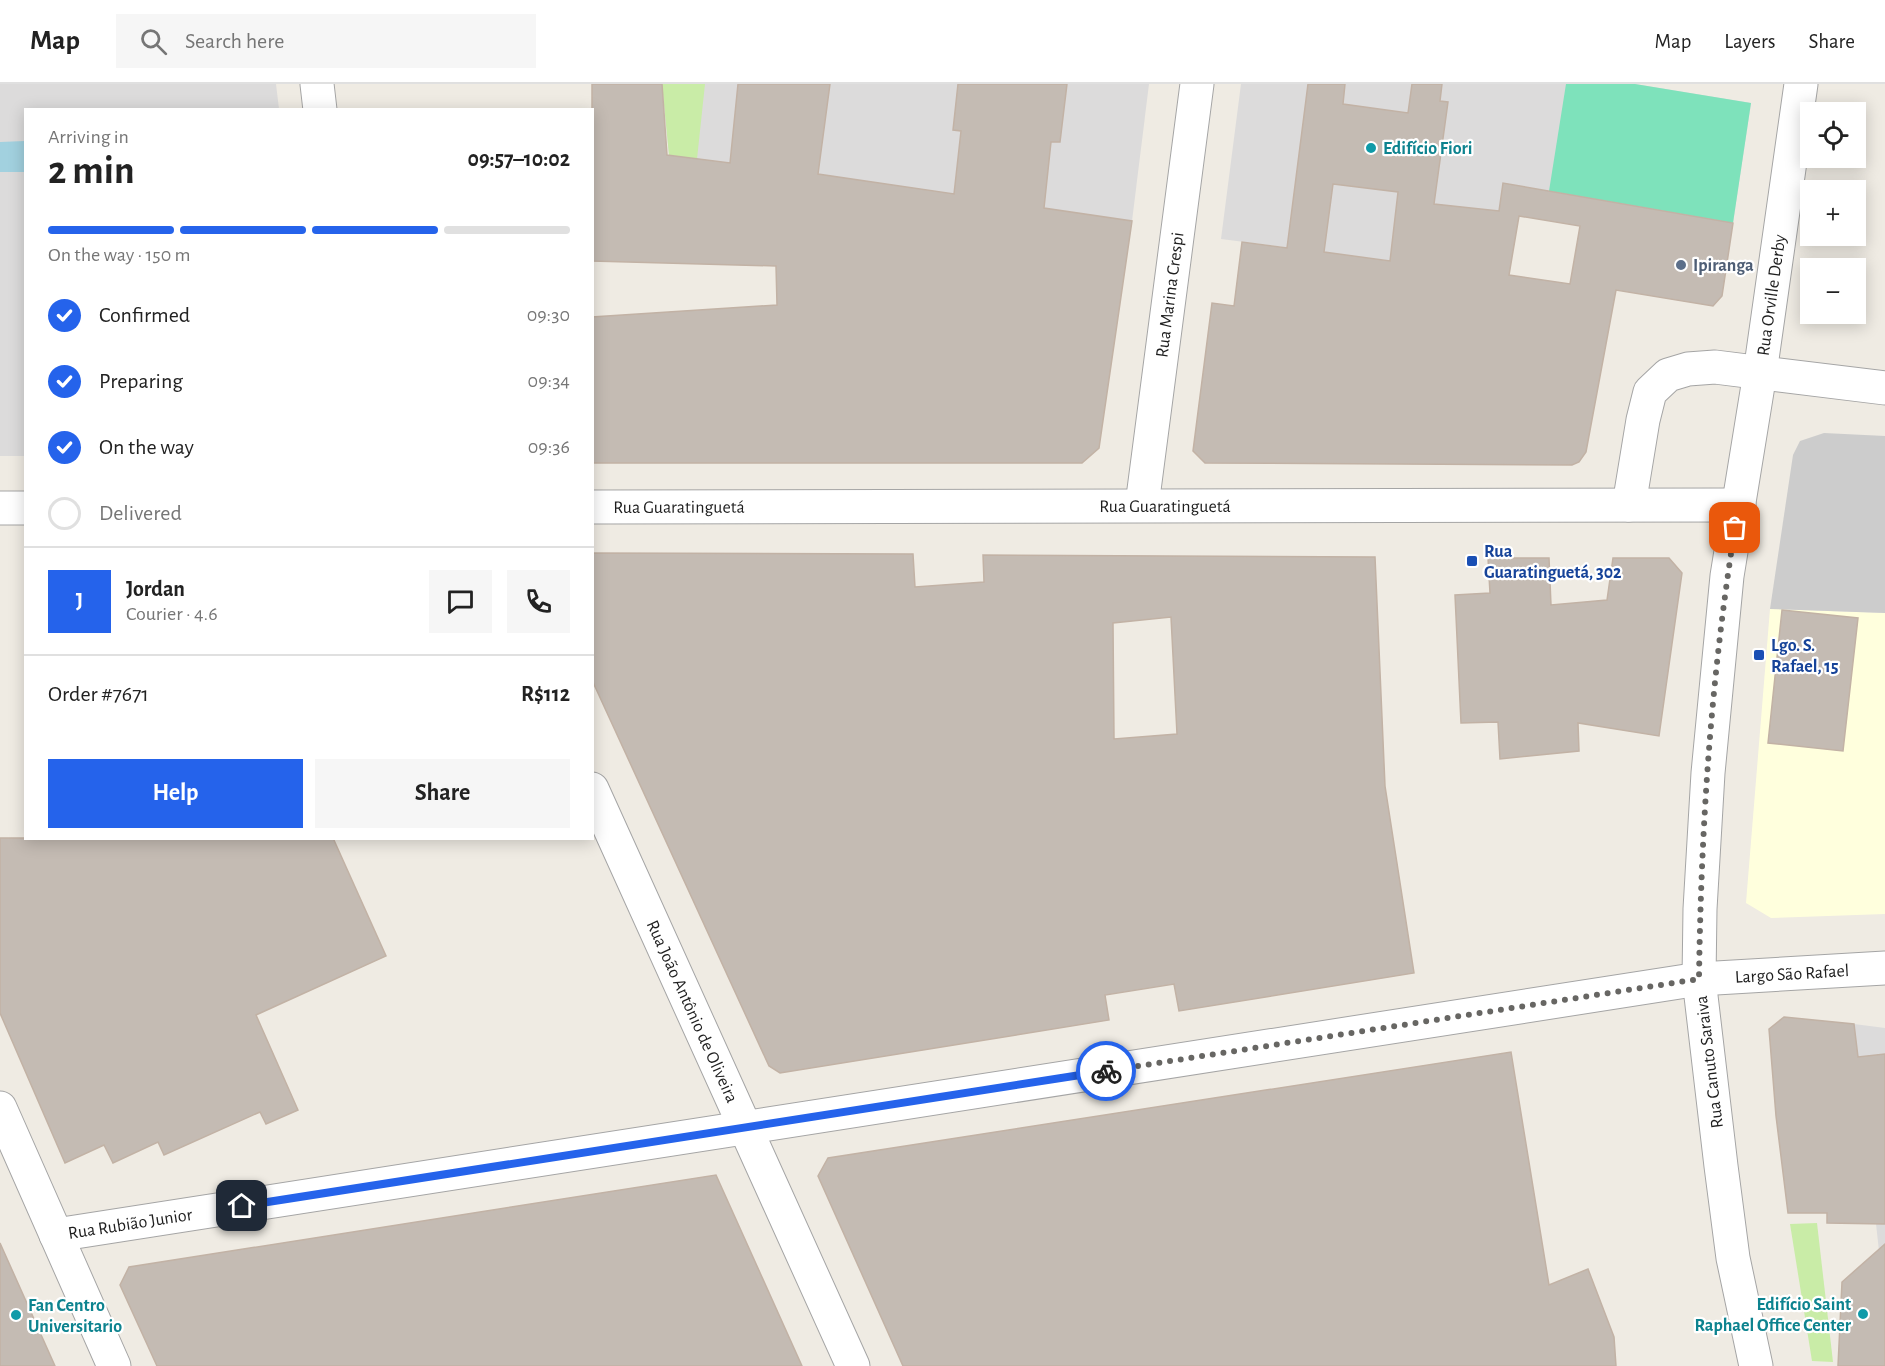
<!DOCTYPE html>
<html lang="en">
<head>
<meta charset="utf-8">
<style>
  :root { --surface:#fff; --page:#f6f6f6; --text:#222; --muted:#767676; --line:#e0e0e0; --accent:#2563eb }
  body { margin:0; font-family:"Alegreya Sans",sans-serif; background:var(--page); color:var(--text); height:100vh; display:flex; flex-direction:column; font-size:22px; white-space:nowrap }
  * { box-sizing:border-box; margin:0 }
  p { font-size:20px; color:var(--muted) }
  .icon { flex:none; width:33px; height:33px; fill:none; stroke:currentColor; stroke-width:2; stroke-linecap:round; stroke-linejoin:round }
  .map { position:relative; flex:1; overflow:hidden }
  .details { position:absolute; left:24px; top:24px; width:570px; height:732px; display:flex; flex-direction:column; background:var(--surface); border-radius:0px; box-shadow:0 3px 15px #0003 }
  .details>* { flex:none }
  .controls { position:absolute; left:1800px; top:18px; display:grid; gap:12px }
  .controls a { display:grid; place-items:center; width:66px; height:66px; border-radius:0px; background:var(--surface); box-shadow:0 3px 15px #0003; font-size:30px }
  .pin { position:absolute; display:grid; place-items:center; width:51px; height:51px; color:#fff; margin:-26px; border-radius:12px; box-shadow:0 3px 9px #0006 }
  .courier { position:absolute; display:grid; place-items:center; width:60px; height:60px; margin:-30px; border:4px solid #2563eb; border-radius:50%; background:#fff; color:#222; box-shadow:0 2px 8px #0007 }
  .head em { font-style:normal; font-weight:700 }
  .head div { display:flex; flex-direction:column-reverse }
  .head { display:flex; align-items:center; justify-content:space-between; height:102px; padding:0 24px }
  h1 { font-size:39px; font-weight:700; line-height:45px }
  .bar { display:grid; grid-template-columns:repeat(4,1fr); gap:9px 6px; align-content:center; height:72px; padding:0 24px }
  .bar i { height:8px; border-radius:4px; background:var(--line) }
  .bar .on { background:var(--accent) }
  .bar p { grid-column:span 4 }
  .line { display:flex; align-items:center; gap:15px; padding:0 24px; border-top:2px solid var(--line) }
  .line div { flex:1 }
  .round { display:grid; place-items:center; flex:none; width:63px; height:63px; border-radius:0px; background:var(--page) }
  ol { padding:0 24px; list-style:none }
  li { display:flex; align-items:center; gap:18px; height:66px }
  li p { margin-inline-start:auto }
  li .icon { padding:6px; border-radius:50%; background:var(--accent); color:#fff; stroke-width:4 }
  li:last-child { color:var(--muted) }
  li i { width:33px; height:33px; border:3px solid var(--line); border-radius:50% }
  .primary-button { display:flex; gap:12px; margin-top:auto; padding:12px 24px }
  .primary-button a { flex:1; height:69px; border-radius:0px; background:var(--accent); color:#fff; font-size:24px; font-weight:700; line-height:69px; text-align:center }
  .primary-button a+a { background:var(--page); color:var(--text) }
  header { display:flex; align-items:center; gap:36px; box-sizing:border-box; height:84px; padding:0 30px; background:var(--surface); border-bottom:2px solid var(--line) }
  header strong { font-size:28px }
  nav { display:flex; gap:33px; margin-inline-start:auto; font-size:21px }
  .search { width:420px; height:54px; background:var(--page); display:flex; align-items:center; gap:15px; box-sizing:border-box; padding:0 21px; border-radius:0px; color:var(--muted); font-size:22px }
  .map>svg:first-child { display:block }
  .residential { fill:#dcdbdb }
  .education { fill:#ffd }
  .religious { fill:#ccc }
  .grass { fill:#c9eca7 }
  .pitch { fill:#7ee2bb }
  .water { fill:#a2d1df }
  .building { fill:#c4bbb3; stroke:#c2b2a5; stroke-width:1.5; fill-rule:evenodd }
  .lines { fill:none; stroke-linecap:round; stroke-linejoin:round }
  .minor-casing { stroke:#a5a5a5; stroke-width:35 }
  .minor { stroke:#fff; stroke-width:33 }
  .done { stroke:#676663; stroke-width:6; stroke-dasharray:0 10.8 }
  .route { stroke:#2563eb; stroke-width:8 }
  .culture-dot { fill:#0f9aa8; stroke:#fff; stroke-width:2 }
  .service-dot { fill:#5c6f8a; stroke:#fff; stroke-width:2 }
  .transit-dot { fill:#1a4fb4; stroke:#fff; stroke-width:2 }
  .labels { text-anchor:middle; stroke-width:4.5; stroke-linejoin:round; paint-order:stroke }
  .culture-label { font-size:18px; font-weight:bold; fill:#0d838f; stroke:#fff; text-anchor:start }
  .service-label { font-size:18px; font-weight:bold; fill:#4e5e75; stroke:#fff; text-anchor:start }
  .street-label { font-size:18px; fill:#1e1e1e; stroke:#fff }
  .transit-label { font-size:18px; font-weight:bold; fill:#164399; stroke:#fff; text-anchor:start }
</style>
</head>
<body>
<header>
<strong>Map</strong>
<div class="search"><svg class="icon" aria-label="search" viewBox="0 0 24 24"><circle cx="10" cy="10" r="6"/><path d="M15 15l6 6"/></svg>Search here</div>
<nav><a>Map</a><a>Layers</a><a>Share</a></nav>
</header>
<div class="map">
<svg width="1885" height="1282" viewBox="0 0 1885 1282">
  <rect width="100%" height="100%" fill="#efebe3"/>
  <g class="residential">
    <path d="M0,0H276L279,25L26,26L25,372H0Z"/>
    <path d="M662,0H1149L1132,137L669,71Z"/>
    <path d="M1241,0H1635L1751,19L1733,139L1503,99L1499,127L1455,185L1221,155Z"/>
    <path d="M1854,940L1885,944V1176H1880Z"/>
  </g>
  <path class="education" d="M1770,525L1885,529V830L1771,834L1746,819Z"/>
  <path class="religious" d="M1824,349L1885,352V529L1770,525L1793,371L1800,357Z"/>
  <g class="grass">
    <path d="M662,0H705L697,75L669,71Z"/>
    <path d="M1817,1139L1833,1278L1812,1277L1790,1140Z"/>
  </g>
  <path class="pitch" d="M1566,0H1635L1751,19L1733,139L1549,107Z"/>
  <path class="water" d="M25,57V88H0V58Z"/>
  <g class="building">
    <path d="M592,0H662L667,71L730,79L738,0H830L818,90L954,110L961,47L953,46L958,0H1067L1060,58H1051L1044,124L1132,137L1099,364L1082,379H592V233L777,221L776,182L592,177Z"/>
    <path d="M1308,0H1345L1343,20L1408,29L1412,0H1442L1440,17L1448,18L1434,120L1499,127L1503,99L1733,139L1722,212L1713,222L1616,206L1586,368L1579,378L1572,381L1205,379L1193,367L1212,219L1234,222L1242,158L1287,164ZM1333,100L1398,108L1390,177L1324,168ZM1519,132L1580,142L1570,200L1509,191Z"/>
    <path d="M592,469L913,470L915,503L984,498L983,471L1375,473L1385,702L1414,889L1179,927L1174,900L1105,911L1109,936L780,989L769,982L592,596ZM1171,533L1177,650L1114,655L1113,539Z"/>
    <path d="M1488,474H1549L1551,521L1607,516L1613,474H1669L1682,489L1659,652L1578,639L1579,667L1500,675L1498,638L1461,639L1455,511L1490,509Z"/>
    <path d="M1782,526L1858,534L1843,667L1768,659Z"/>
    <path d="M0,754H333L386,872L256,931L298,1026L266,1040L260,1028L164,1071L158,1058L113,1079L104,1061L65,1079L0,929Z"/>
    <path d="M1784,933L1854,940L1858,973L1885,970V1140L1827,1139V1129H1788L1776,1032L1769,945Z"/>
    <path d="M1511,968L1549,1201L1588,1185L1614,1253L1616,1282H903L818,1092L828,1074Z"/>
    <path d="M716,1091L802,1282H157L120,1201L129,1183Z"/>
    <path d="M0,1159L55,1282H0Z"/>
    <path d="M1885,1160V1282H1838L1842,1198Z"/>
  </g>
  <g class="lines">
    <g class="minor-casing">
      <g id="minor">
        <path d="M317,0L320,26"/>
        <path id="s1" d="M1142,421L1197,0"/>
        <path d="M1629,421L1643,336L1650,308L1668,291L1688,285L1715,283L1885,304"/>
        <path id="s2" d="M592,423L1739,421"/>
        <path d="M0,424H26"/>
        <path id="s3" d="M592,705L853,1282"/>
        <path d="M0,1024L114,1282"/>
        <path id="s4" d="M56,1151L1699,895L1885,884"/>
        <path id="s5" d="M1756,1282L1733,1174L1721,1082L1699,895L1700,825L1708,689L1727,492L1760,289L1801,0"/>
      </g>
    </g>
    <use href="#minor" class="minor"/>
  </g>
  <g class="lines">
    <path class="done" d="M1106,987L1699,895C1701,744 1711,593 1735,444"/>
    <path class="route" d="M242,1122L1106,987"/>
  </g>
  <g class="culture-dot">
    <circle cx="1371" cy="64" r="6"/>
    <circle cx="1863" cy="1230" r="6"/>
    <circle cx="16" cy="1231" r="6"/>
  </g>
  <circle class="service-dot" cx="1681" cy="181" r="6"/>
  <g class="transit-dot">
    <rect x="1466" y="471" width="12" height="12" rx="3"/>
    <rect x="1753" y="565" width="12" height="12" rx="3"/>
  </g>
  <g class="labels">
    <g class="culture-label">
      <text x="1383" y="70">Edifício Fiori</text>
      <text x="1851" y="1226" text-anchor="end">Edifício Saint<tspan x="1851" dy="21">Raphael Office Center</tspan></text>
      <text x="28" y="1227">Fan Centro<tspan x="28" dy="21">Universitario</tspan></text>
    </g>
    <g class="service-label">
      <text x="1693" y="187">Ipiranga</text>
    </g>
    <g class="street-label">
      <text dy="6" stroke="none"><textPath href="#s1" startOffset="212">Rua Marina Crespi</textPath></text>
      <text dy="6" stroke="none"><textPath href="#s5" startOffset="1080">Rua Orville Derby</textPath></text>
      <text dy="6" stroke="none"><textPath href="#s2" startOffset="573">Rua Guaratinguetá</textPath></text>
      <text dy="6" stroke="none"><textPath href="#s2" startOffset="87">Rua Guaratinguetá</textPath></text>
      <text dy="6" stroke="none"><textPath href="#s4" startOffset="1756">Largo São Rafael</textPath></text>
      <text dy="6" stroke="none"><textPath href="#s3" startOffset="244">Rua João Antônio de Oliveira</textPath></text>
      <text transform="translate(1709 978) rotate(-97)" y="6">Rua Canuto Saraiva</text>
      <text dy="6" stroke="none"><textPath href="#s4" startOffset="75">Rua Rubião Junior</textPath></text>
    </g>
    <g class="transit-label">
      <text x="1484" y="473">Rua<tspan x="1484" dy="21">Guaratinguetá, 302</tspan></text>
      <text x="1771" y="567">Lgo. S.<tspan x="1771" dy="21">Rafael, 15</tspan></text>
    </g>
  </g>
</svg>
<div class="controls">
<a><svg class="icon" aria-label="locate" viewBox="0 0 24 24"><circle cx="12" cy="12" r="6"/><path d="M12 2v4M12 18v4M2 12h4M18 12h4"/></svg></a>
<a>+</a>
<a>−</a>
</div>
<div class="pin" style="left:1735px;top:444px;background:#ea580c"><svg class="icon" aria-label="bag" viewBox="0 0 24 24"><path d="M5 8h14l-1 12H6zM9 8a3 3 0 0 1 6 0"/></svg></div>
<div class="pin" style="left:242px;top:1122px;background:#1f2937"><svg class="icon" aria-label="home" viewBox="0 0 24 24"><path d="M3 11l9-7 9 7M6 9v11h12V9"/></svg></div>
<div class="courier" style="left:1106px;top:987px"><svg class="icon" aria-label="bike" viewBox="0 0 24 24"><circle cx="6" cy="16" r="4"/><circle cx="18" cy="16" r="4"/><path d="M6 16l4-8h5l3 8M10 8l3 8H6M13 5h3"/></svg></div>
<section class="details">
<div class="head"><div><h1>2 min</h1><p>Arriving in</p></div><em>09:57–10:02</em></div>
<div class="bar"><i class="on"></i><i class="on"></i><i class="on"></i><i></i><p>On the way · 150 m</p></div>
<ol>
<li><svg class="icon" aria-label="check" viewBox="0 0 24 24"><path d="M5 12l5 5 9-10"/></svg>Confirmed<p>09:30</p></li>
<li><svg class="icon" aria-label="check" viewBox="0 0 24 24"><path d="M5 12l5 5 9-10"/></svg>Preparing<p>09:34</p></li>
<li><svg class="icon" aria-label="check" viewBox="0 0 24 24"><path d="M5 12l5 5 9-10"/></svg>On the way<p>09:36</p></li>
<li><i></i>Delivered</li>
</ol>
<div class="line" style="height:108px"><b class="round" style="background:var(--accent);color:#fff">J</b><div><b>Jordan</b><p>Courier · 4.6</p></div><a class="round"><svg class="icon" aria-label="chat" viewBox="0 0 24 24"><path d="M4 5h16v11H9l-5 4z"/></svg></a><a class="round"><svg class="icon" aria-label="phone" viewBox="0 0 24 24"><path d="M5 4h4l2 5-3 2q2 4 5 5l2-3 5 2v4C11 20 4 13 5 4z"/></svg></a></div>
<div class="line" style="height:78px"><div>Order #7671</div><b>R$112</b></div>
<div class="primary-button"><a>Help</a><a>Share</a></div>
</section>
</div>
</body>
</html>
